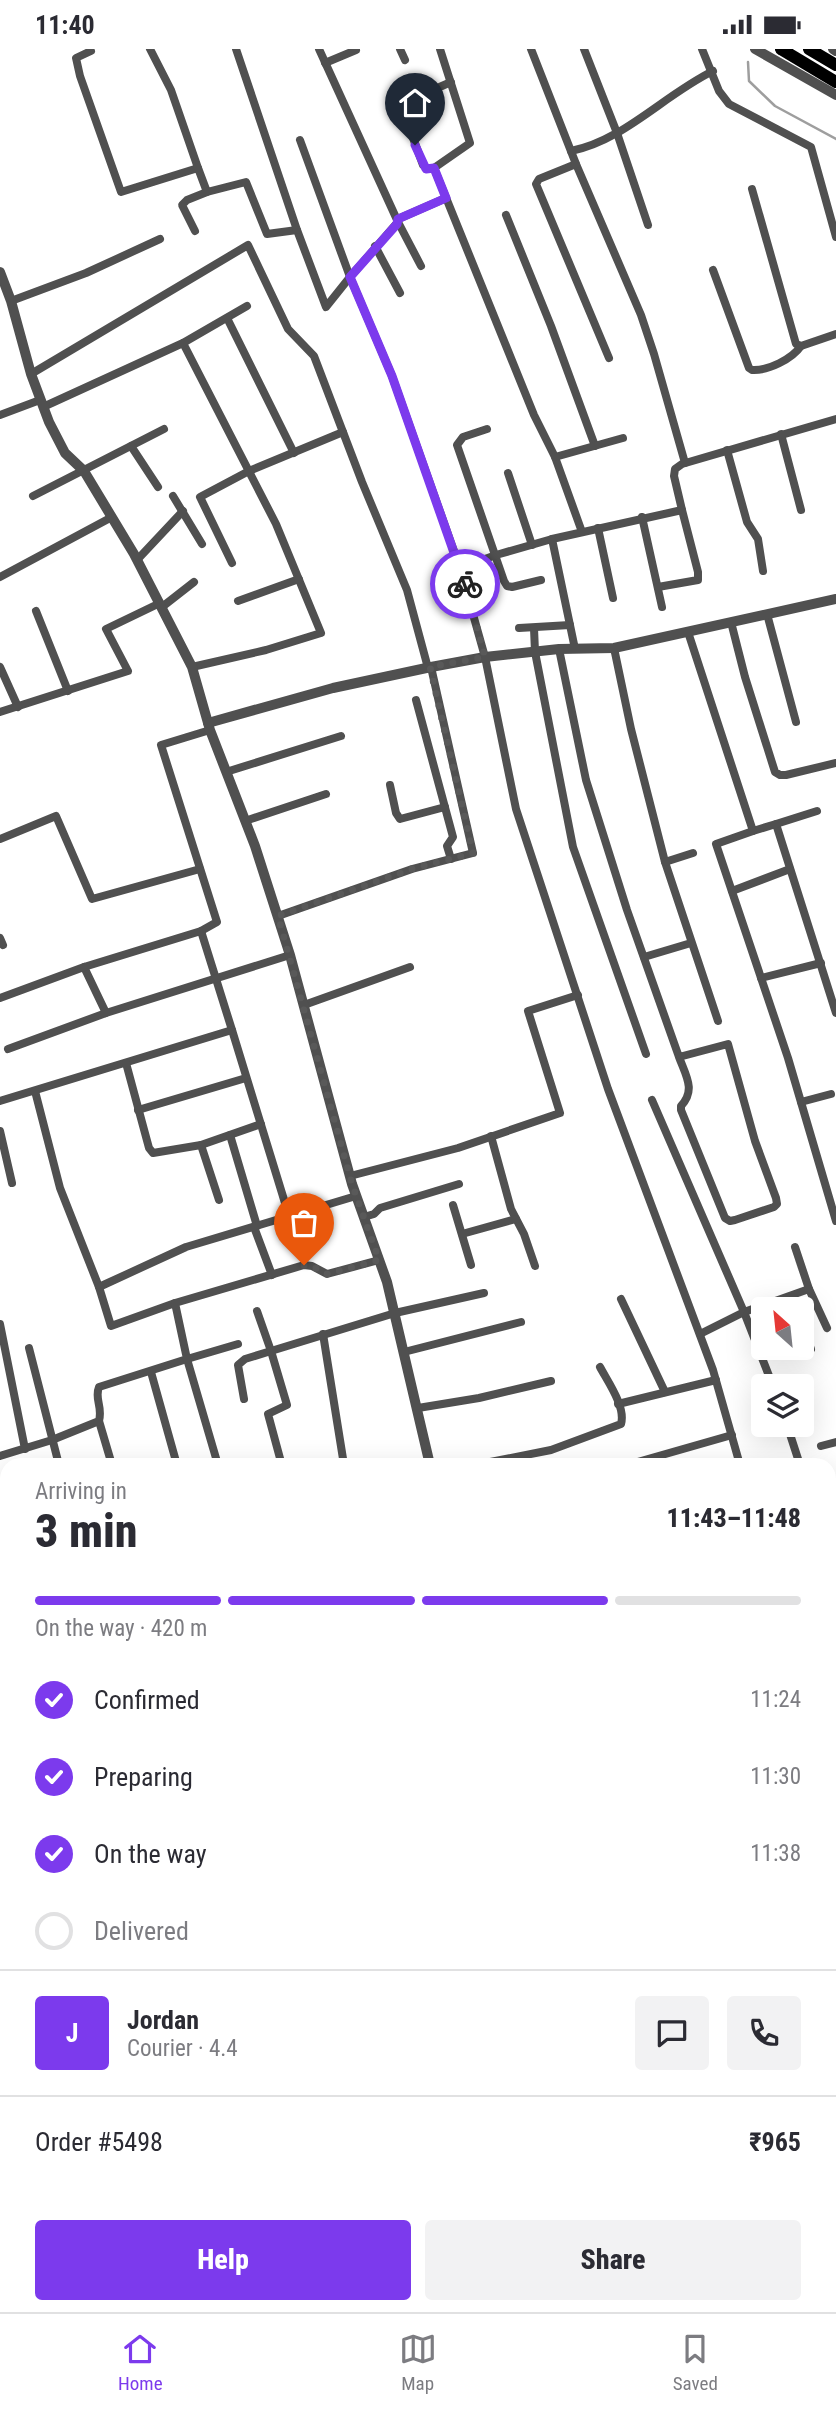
<!DOCTYPE html>
<html lang="en">
<head>
<meta charset="utf-8">
<style>
  :root { --surface:#fff; --page:#f2f2f3; --text:#2b2b33; --muted:#7c7c81; --line:#e1e1e2; --accent:#7c3aed }
  body { margin:0; font-family:"Roboto Condensed",sans-serif; background:var(--page); color:var(--text); height:100vh; display:flex; flex-direction:column; font-size:26px; white-space:nowrap }
  * { box-sizing:border-box; margin:0 }
  p { font-size:23px; color:var(--muted) }
  .icon { flex:none; width:38px; height:38px; fill:none; stroke:currentColor; stroke-width:2; stroke-linecap:round; stroke-linejoin:round }
  .map { position:relative; flex:1; overflow:hidden }
  .panel { position:absolute; left:0px; top:1409px; width:836px; height:856px; display:flex; flex-direction:column; background:var(--surface); border-radius:21px 21px 0 0; box-shadow:0 7px 28px #0002 }
  .panel>* { flex:none }
  .needle { width:46px; rotate:333deg }
  .fabs { position:absolute; left:751px; top:1248px; display:grid; gap:14px }
  .fabs a { display:grid; place-items:center; width:63px; height:63px; border-radius:7px; background:var(--surface); box-shadow:0 7px 28px #0002; font-size:35px }
  .pin { position:absolute; display:grid; place-items:center; width:60px; height:60px; color:#fff; margin:-72px -30px; border-radius:50% 50% 50% 0; rotate:-45deg; box-shadow:0 0 7px #0007 }
  .pin .icon { rotate:45deg }
  .courier { position:absolute; display:grid; place-items:center; width:70px; height:70px; margin:-35px; border:5px solid #7c3aed; border-radius:50%; background:#fff; color:#222; box-shadow:0 2px 9px #0007 }
  .overview em { font-style:normal; font-weight:800 }
  .overview div { display:flex; flex-direction:column-reverse }
  .overview { display:flex; align-items:center; justify-content:space-between; height:119px; padding:0 35px }
  h1 { font-size:46px; font-weight:800; line-height:52px }
  .bar { display:grid; grid-template-columns:repeat(4,1fr); gap:10px 7px; align-content:center; height:84px; padding:0 35px }
  .bar i { height:9px; border-radius:5px; background:var(--line) }
  .bar .selected { background:var(--accent) }
  .bar p { grid-column:span 4 }
  .line { display:flex; align-items:center; gap:18px; padding:0 35px; border-top:2px solid var(--line) }
  .line div { flex:1 }
  .round { display:grid; place-items:center; flex:none; width:74px; height:74px; border-radius:7px; background:var(--page) }
  ol { padding:0 35px; list-style:none }
  li { display:flex; align-items:center; gap:21px; height:77px }
  li p { margin-inline-start:auto }
  li .icon { padding:7px; border-radius:50%; background:var(--accent); color:#fff; stroke-width:4 }
  li:last-child { color:var(--muted) }
  li i { width:38px; height:38px; border:4px solid var(--line); border-radius:50% }
  .primary-button { display:flex; gap:14px; margin-top:auto; padding:14px 35px }
  .primary-button a { flex:1; height:80px; border-radius:7px; background:var(--accent); color:#fff; font-size:28px; font-weight:800; line-height:80px; text-align:center }
  .primary-button a+a { background:var(--page); color:var(--text) }
  .status { display:flex; justify-content:space-between; align-items:center; height:49px; padding:0 35px; background:var(--surface); direction:ltr }
  .status svg { height:19px; fill:currentColor }
  .menu { display:flex; justify-content:space-around; align-items:center; height:98px; border-top:2px solid var(--line); background:var(--surface); font-size:19px; color:var(--muted) }
  .menu a { display:grid; justify-items:center; gap:4px }
  .menu .selected { color:var(--accent) }
  .map>svg:first-child { display:block }
  .lines { fill:none; stroke-linecap:round; stroke-linejoin:round }
  .stream { stroke:#9e9e9e; stroke-width:2.5 }
  .minor { stroke:#505050; stroke-width:8 }
  .tertiary { stroke:#505050; stroke-width:10 }
  .secondary { stroke:#1d1d1d; stroke-width:10 }
  .primary { stroke:#000; stroke-width:12 }
  .done { stroke:#595959; stroke-width:7; stroke-dasharray:0 12.6 }
  .route { stroke:#7c3aed; stroke-width:9 }
</style>
</head>
<body>
<div class="status"><b>11:40</b><svg viewBox="0 0 49 12"><path d="M0 12V9h3v3zM5 12V6h3v6zM10 12V3h3v9zM15 12V0h3v12zM26 1h20v11H26zM47 4h2v5h-2z"/></svg></div>
<div class="map">
<svg width="836" height="2263" viewBox="0 0 836 2263">
  <rect width="100%" height="100%" fill="#fff"/>
  <g class="lines">
    <g class="stream">
      <path d="M748,13L749,32L775,57L836,90"/>
      <path d="M830,1989L836,1984"/>
      <path d="M418,2263L437,2258"/>
    </g>
    <g class="minor">
      <path d="M90,0L91,2L76,9L80,27L121,143L198,119L207,143L246,133L267,185L297,181L326,258L350,228L392,327L460,519L485,608L516,760L608,1040L713,1321L740,1416"/>
      <path d="M150,0L171,41L198,119"/>
      <path d="M236,0L297,181"/>
      <path d="M400,0L405,11"/>
      <path d="M440,0L470,94L434,119L534,366L555,408L582,483"/>
      <path d="M531,0L576,115L641,266L654,305L685,414"/>
      <path d="M584,0L617,84L648,176"/>
      <path d="M702,0L719,42L729,55L811,98L836,188"/>
      <path d="M325,14L356,1"/>
      <path d="M395,40L423,116L426,119H434"/>
      <path d="M401,55L451,33"/>
      <path d="M300,91L350,228L398,173L319,0"/>
      <path d="M571,102C623,92 664,46 713,22"/>
      <path d="M576,115L539,130L536,135L609,309"/>
      <path d="M752,140L796,295L801,297L836,285"/>
      <path d="M506,166L551,277L595,397"/>
      <path d="M398,170L446,149"/>
      <path d="M398,173L421,217"/>
      <path d="M195,182L182,156L187,151L207,143"/>
      <path d="M375,197L400,244"/>
      <path d="M713,221L749,319L752,321C768,322 792,310 801,297"/>
      <path d="M11,252L86,224L160,190"/>
      <path d="M227,269L294,404"/>
      <path d="M183,294L276,475L321,584L266,601L192,618"/>
      <path d="M31,325L248,196L288,280L314,307L362,433L407,541L428,619"/>
      <path d="M43,358L183,294L247,257"/>
      <path d="M0,366L40,351"/>
      <path d="M487,380L463,388L457,396L504,532L507,537L512,538L541,531"/>
      <path d="M781,385L801,461"/>
      <path d="M131,397L158,438"/>
      <path d="M727,401L747,473L758,490L763,522"/>
      <path d="M555,408L623,389"/>
      <path d="M508,424L532,496"/>
      <path d="M33,447L164,380"/>
      <path d="M173,447L202,495"/>
      <path d="M642,468L662,558"/>
      <path d="M598,479L613,549"/>
      <path d="M552,490L682,461L674,427L675,420L682,415L836,370"/>
      <path d="M137,511L183,462"/>
      <path d="M232,514L200,448L249,422L343,383"/>
      <path d="M460,519L496,506L552,490L575,600"/>
      <path d="M0,528L112,468"/>
      <path d="M658,538L698,531V523L682,461"/>
      <path d="M238,552L299,530"/>
      <path d="M162,558L194,533"/>
      <path d="M36,562L68,642"/>
      <path d="M767,565L796,673"/>
      <path d="M731,573L745,628L775,723L780,726H786L836,714"/>
      <path d="M519,579L570,576"/>
      <path d="M534,579L535,603L573,798L646,1005"/>
      <path d="M688,583L753,782L776,775L836,964"/>
      <path d="M614,599L631,680L665,813L718,972"/>
      <path d="M559,600L586,731L627,861L679,1008L728,995L755,1092L776,1149L777,1155L774,1158L735,1171L730,1172L725,1169L681,1061V1057C696,1041 686,1027 679,1008"/>
      <path d="M0,618L18,658"/>
      <path d="M416,651L453,788L447,797L451,810"/>
      <path d="M0,663L128,622L106,580L160,554"/>
      <path d="M226,723L341,687"/>
      <path d="M390,736L396,764L400,770L445,758"/>
      <path d="M245,772L326,745"/>
      <path d="M776,775L817,762"/>
      <path d="M753,782L716,795L788,1009L836,1172"/>
      <path d="M0,790L56,767L92,850L200,820"/>
      <path d="M665,813L693,804"/>
      <path d="M732,842L790,820"/>
      <path d="M278,867L412,820L473,804L431,618"/>
      <path d="M201,882L217,873L161,696L210,681"/>
      <path d="M0,889L3,896"/>
      <path d="M644,908L691,894"/>
      <path d="M84,918L106,964"/>
      <path d="M761,929L821,914"/>
      <path d="M0,949L84,918L201,882L232,981L0,1052"/>
      <path d="M304,956L410,918"/>
      <path d="M232,981L289,1167"/>
      <path d="M8,1000L106,964L290,906"/>
      <path d="M126,1014L149,1099L153,1104L201,1096L261,1075"/>
      <path d="M35,1042L60,1139L99,1238L111,1277L175,1254"/>
      <path d="M652,1051L744,1263L773,1337"/>
      <path d="M801,1053L831,1045"/>
      <path d="M138,1061L246,1029"/>
      <path d="M0,1082L12,1134"/>
      <path d="M230,1086L257,1177"/>
      <path d="M491,1087L511,1160L524,1185L535,1217"/>
      <path d="M201,1096L219,1151"/>
      <path d="M350,1127L458,1099L560,1064L528,962L578,946"/>
      <path d="M453,1156L471,1216"/>
      <path d="M364,1168L374,1165L380,1159L459,1135"/>
      <path d="M254,1178L272,1226"/>
      <path d="M462,1185L516,1170"/>
      <path d="M795,1198L809,1240"/>
      <path d="M99,1238L186,1198L356,1147"/>
      <path d="M791,1248L796,1260"/>
      <path d="M621,1250L665,1343"/>
      <path d="M0,1275L25,1400"/>
      <path d="M802,1275L811,1300"/>
      <path d="M323,1285L344,1416"/>
      <path d="M700,1285L744,1263L809,1240L827,1279"/>
      <path d="M29,1299L59,1416"/>
      <path d="M404,1303L521,1273"/>
      <path d="M151,1323L177,1416"/>
      <path d="M244,1350L238,1316L245,1310L271,1302L257,1262"/>
      <path d="M618,1355L716,1331"/>
      <path d="M418,1359L479,1349L551,1332"/>
      <path d="M99,1372L112,1416"/>
      <path d="M787,1376L800,1416"/>
      <path d="M821,1397L836,1393"/>
      <path d="M0,1407L52,1391L99,1372C103,1357 94,1350 99,1338L187,1310L175,1254L304,1216L312,1217L327,1225L379,1211"/>
      <path d="M281,1413L268,1365L287,1356L271,1302L395,1264L484,1244"/>
      <path d="M218,1416L187,1310L238,1295"/>
      <path d="M266,1416L281,1413L282,1416"/>
      <path d="M475,1416L551,1401L621,1375C626,1358 608,1333 600,1318"/>
      <path d="M627,1416L732,1386"/>
      <path d="M7,1439V1440"/>
      <path d="M830,1473L836,1472"/>
      <path d="M0,1529L7,1526"/>
      <path d="M830,1543L836,1573"/>
      <path d="M830,1610L836,1608"/>
      <path d="M830,1624L836,1643"/>
      <path d="M830,1699L836,1720"/>
      <path d="M830,1830L836,1850"/>
      <path d="M830,1974L836,1969"/>
      <path d="M830,2156L836,2172"/>
      <path d="M0,2159L7,2157"/>
      <path d="M109,2258L110,2263"/>
      <path d="M147,2258L149,2263"/>
      <path d="M224,2258L225,2263"/>
      <path d="M251,2258L252,2263"/>
      <path d="M287,2258L288,2263"/>
      <path d="M334,2258L336,2263"/>
      <path d="M388,2258L389,2263"/>
      <path d="M730,2258L732,2263"/>
      <path d="M792,2258L794,2263"/>
      <path d="M400,2263L417,2258"/>
    </g>
    <g class="tertiary">
      <path d="M755,0L836,46"/>
      <path d="M833,0L836,2"/>
      <path d="M0,223L11,252L31,325L49,373L65,404L84,422L134,505L192,618L210,681L255,797L290,906L352,1135L387,1233L430,1416"/>
      <path d="M208,674L333,639L431,618L485,608L559,600L614,599L836,550"/>
      <path d="M830,1999L836,1994"/>
      <path d="M549,2258L551,2263"/>
      <path d="M464,2263L475,2258"/>
    </g>
    <g class="secondary">
      <path d="M0,1978L7,2004"/>
      <path d="M42,2263L43,2258"/>
    </g>
    <g class="primary">
      <path d="M781,0L836,33"/>
      <path d="M809,0L836,16"/>
    </g>
  </g>
  <g class="lines">
    <path class="done" d="M304,1216L312,1217L327,1225L379,1211L352,1135L278,867L412,820L473,804L430,618L485,608L465,535"/>
    <path class="route" d="M415,96L426,120L434,119L446,149L398,170L397,175L350,228L392,327L465,535"/>
  </g>
</svg>
<div class="fabs">
<a><svg class="needle" viewBox="-14 -14 28 28"><path d="M0-13l5 13h-10z" fill="#e53935"/><path d="M0 13l5-13h-10z" fill="#7c7c81"/></svg></a>
<a><svg class="icon" aria-label="layers" viewBox="0 0 24 24"><path d="M12 4l9 5-9 5-9-5zM3 14l9 5 9-5"/></svg></a>
</div>
<div class="pin" style="left:304px;top:1216px;background:#ea580c"><svg class="icon" aria-label="bag" viewBox="0 0 24 24"><path d="M5 8h14l-1 12H6zM9 8a3 3 0 0 1 6 0"/></svg></div>
<div class="pin" style="left:415px;top:96px;background:#1f2937"><svg class="icon" aria-label="home" viewBox="0 0 24 24"><path d="M3 11l9-7 9 7M6 9v11h12V9"/></svg></div>
<div class="courier" style="left:465px;top:535px"><svg class="icon" aria-label="bike" viewBox="0 0 24 24"><circle cx="6" cy="16" r="4"/><circle cx="18" cy="16" r="4"/><path d="M6 16l4-8h5l3 8M10 8l3 8H6M13 5h3"/></svg></div>
<section class="panel">
<div class="overview"><div><h1>3 min</h1><p>Arriving in</p></div><em>11:43–11:48</em></div>
<div class="bar"><i class="selected"></i><i class="selected"></i><i class="selected"></i><i></i><p>On the way · 420 m</p></div>
<ol>
<li><svg class="icon" aria-label="check" viewBox="0 0 24 24"><path d="M5 12l5 5 9-10"/></svg>Confirmed<p>11:24</p></li>
<li><svg class="icon" aria-label="check" viewBox="0 0 24 24"><path d="M5 12l5 5 9-10"/></svg>Preparing<p>11:30</p></li>
<li><svg class="icon" aria-label="check" viewBox="0 0 24 24"><path d="M5 12l5 5 9-10"/></svg>On the way<p>11:38</p></li>
<li><i></i>Delivered</li>
</ol>
<div class="line" style="height:126px"><b class="round" style="background:var(--accent);color:#fff">J</b><div><b>Jordan</b><p>Courier · 4.4</p></div><a class="round"><svg class="icon" aria-label="chat" viewBox="0 0 24 24"><path d="M4 5h16v11H9l-5 4z"/></svg></a><a class="round"><svg class="icon" aria-label="phone" viewBox="0 0 24 24"><path d="M5 4h4l2 5-3 2q2 4 5 5l2-3 5 2v4C11 20 4 13 5 4z"/></svg></a></div>
<div class="line" style="height:91px"><div>Order #5498</div><b>₹965</b></div>
<div class="primary-button"><a>Help</a><a>Share</a></div>
</section>
</div>
<nav class="menu">
<a class="selected"><svg class="icon" aria-label="home" viewBox="0 0 24 24"><path d="M3 11l9-7 9 7M6 9v11h12V9"/></svg>Home</a>
<a><svg class="icon" aria-label="map" viewBox="0 0 24 24"><path d="M3 6l6-2 6 2 6-2v14l-6 2-6-2-6 2zM9 4v14M15 6v14"/></svg>Map</a>
<a><svg class="icon" aria-label="saved" viewBox="0 0 24 24"><path d="M7 4h10v16l-5-4-5 4z"/></svg>Saved</a>
</nav>
</body>
</html>
